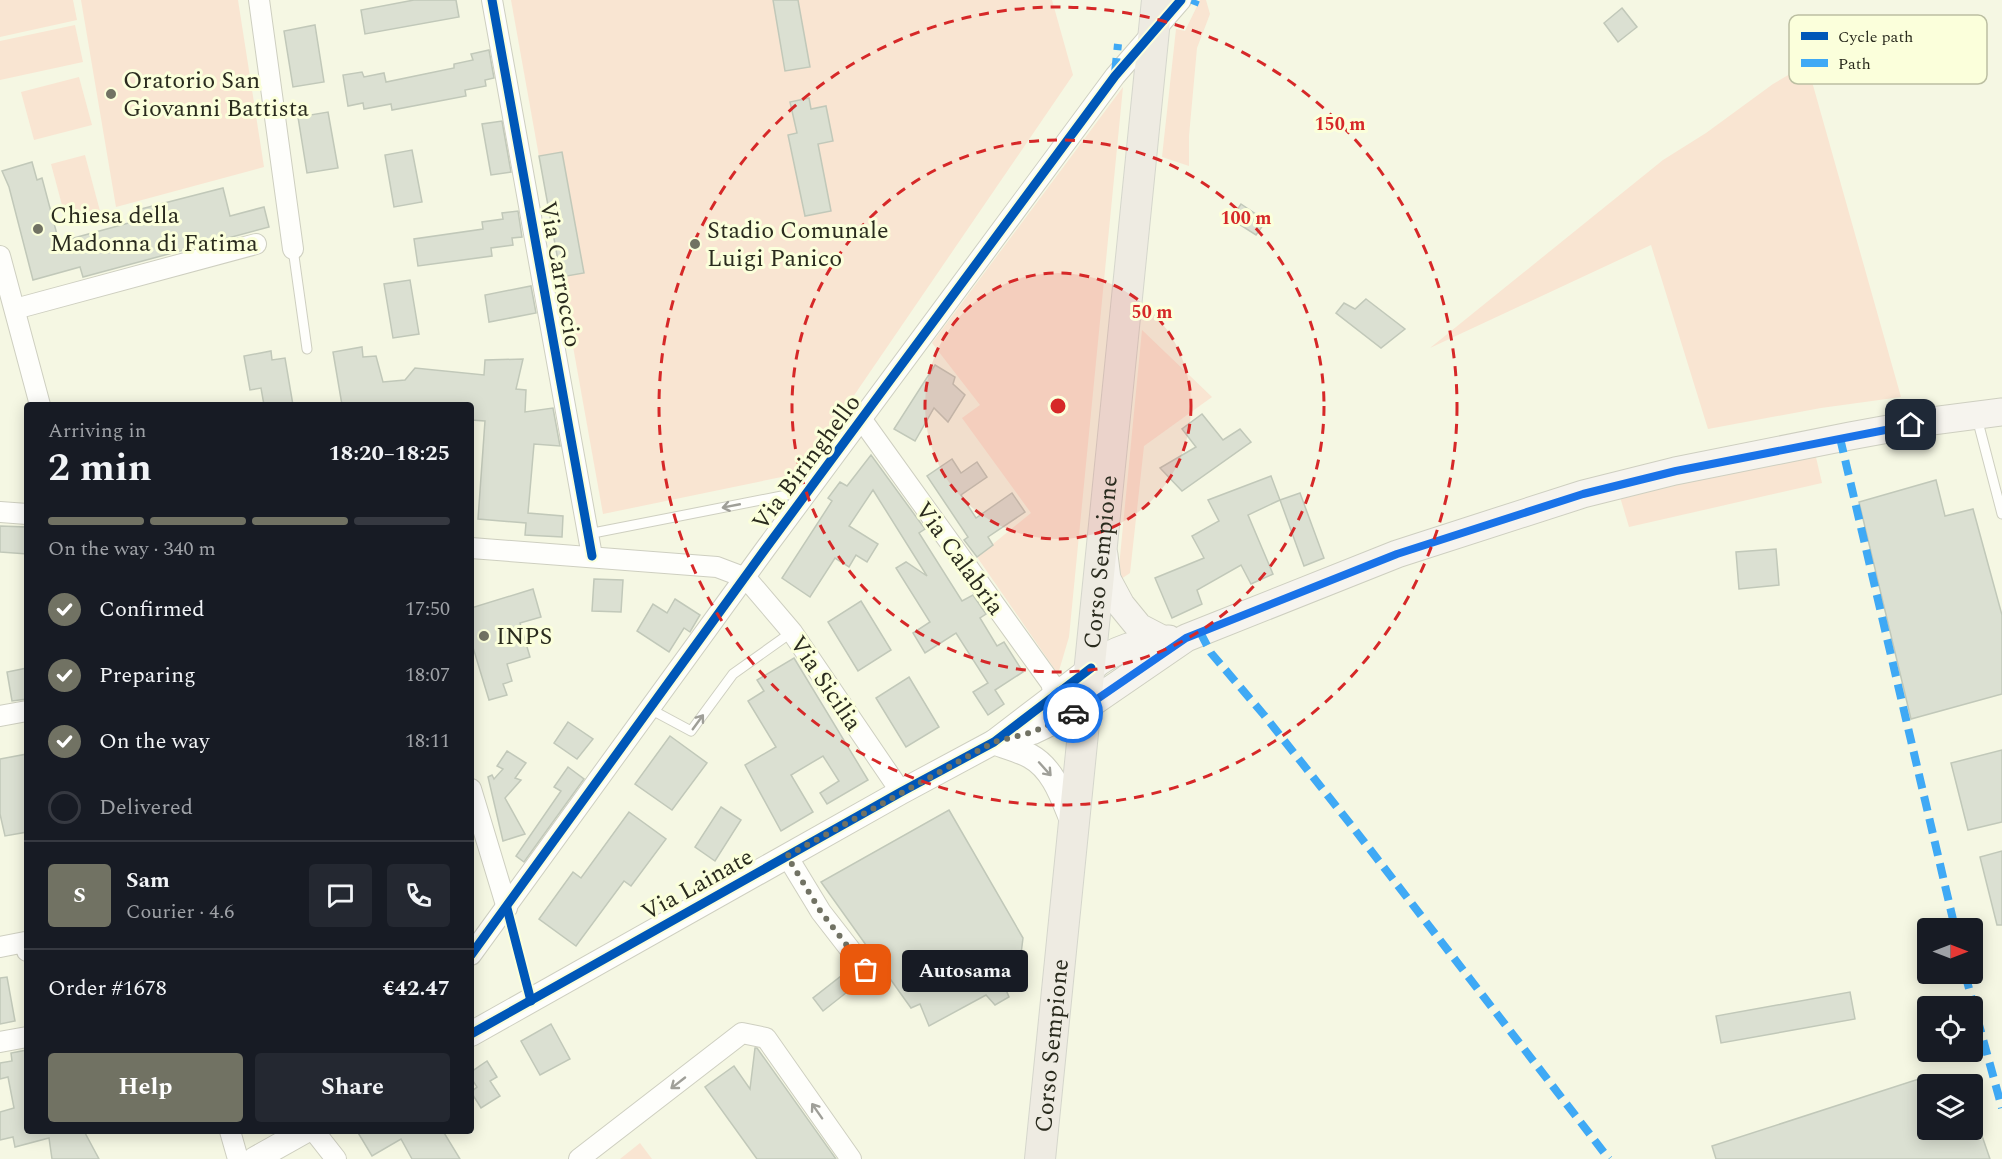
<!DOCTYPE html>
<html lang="en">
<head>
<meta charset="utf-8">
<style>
  :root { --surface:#171b24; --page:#242831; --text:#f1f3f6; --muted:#9ea1a6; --line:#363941; --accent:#717263 }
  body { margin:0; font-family:Spectral,serif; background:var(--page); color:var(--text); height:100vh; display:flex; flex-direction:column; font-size:22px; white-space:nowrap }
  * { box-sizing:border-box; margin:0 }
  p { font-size:20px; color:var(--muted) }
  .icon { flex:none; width:33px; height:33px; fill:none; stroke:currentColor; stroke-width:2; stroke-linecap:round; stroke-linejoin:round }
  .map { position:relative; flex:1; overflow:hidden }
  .panel { position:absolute; left:24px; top:402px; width:450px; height:732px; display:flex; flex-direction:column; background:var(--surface); border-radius:6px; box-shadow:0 3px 15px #0003 }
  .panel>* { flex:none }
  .needle { width:39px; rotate:90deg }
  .controls { position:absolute; left:1917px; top:918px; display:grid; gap:12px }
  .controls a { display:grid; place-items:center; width:66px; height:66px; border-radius:6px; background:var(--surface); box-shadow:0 3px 15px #0003; font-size:30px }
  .pin { position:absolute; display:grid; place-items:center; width:51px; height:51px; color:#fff; margin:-26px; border-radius:12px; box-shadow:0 3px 9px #0006 }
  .courier { position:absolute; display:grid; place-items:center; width:60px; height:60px; margin:-30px; border:4px solid #1a73e8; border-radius:50%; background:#fff; color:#222; box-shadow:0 2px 8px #0007 }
  .bubble { position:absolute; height:42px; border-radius:6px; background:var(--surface); box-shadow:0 3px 15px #0003; font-size:20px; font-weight:700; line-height:42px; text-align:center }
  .head em { font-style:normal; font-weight:700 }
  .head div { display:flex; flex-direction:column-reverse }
  .head { display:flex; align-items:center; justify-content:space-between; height:102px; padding:0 24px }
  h1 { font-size:39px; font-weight:700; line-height:45px }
  .bar { display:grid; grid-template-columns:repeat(4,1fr); gap:9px 6px; align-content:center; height:72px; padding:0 24px }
  .bar i { height:8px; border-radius:4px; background:var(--line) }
  .bar .current { background:var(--accent) }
  .bar p { grid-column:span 4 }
  .line { display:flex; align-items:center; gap:15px; padding:0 24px; border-top:2px solid var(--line) }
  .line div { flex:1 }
  .round { display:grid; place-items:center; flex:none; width:63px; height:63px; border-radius:6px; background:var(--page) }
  ol { padding:0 24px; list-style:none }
  li { display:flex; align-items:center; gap:18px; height:66px }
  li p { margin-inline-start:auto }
  li .icon { padding:6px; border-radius:50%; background:var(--accent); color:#fff; stroke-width:4 }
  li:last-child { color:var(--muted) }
  li i { width:33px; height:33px; border:3px solid var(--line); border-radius:50% }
  .primary-button { display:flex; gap:12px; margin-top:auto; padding:12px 24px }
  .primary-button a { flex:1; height:69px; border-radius:6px; background:var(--accent); color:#fff; font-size:24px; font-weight:700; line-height:69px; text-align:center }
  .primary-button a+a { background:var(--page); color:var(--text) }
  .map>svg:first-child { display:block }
  .green { fill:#f9e5d2 }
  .building { fill:#dbe0d2; stroke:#c1c8b9; stroke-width:1.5 }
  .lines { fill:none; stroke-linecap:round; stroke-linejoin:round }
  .service-casing { stroke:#cecfc0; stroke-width:11 }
  .minor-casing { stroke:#cecfc0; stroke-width:22 }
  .tertiary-casing { stroke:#cecfc0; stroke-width:26 }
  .secondary-casing { stroke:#cecfc0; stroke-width:29 }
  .primary-casing { stroke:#d5d6cc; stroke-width:32 }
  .service { stroke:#fefefb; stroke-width:9 }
  .minor { stroke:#fefefb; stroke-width:20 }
  .tertiary { stroke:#fefefb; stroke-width:24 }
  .secondary { stroke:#f6f4ee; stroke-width:27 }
  .primary { stroke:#eeebe2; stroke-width:30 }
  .quiet { stroke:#3fa9f5; stroke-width:8; stroke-dasharray:15 8; stroke-linecap:butt }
  .cycleway-casing { stroke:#fbffdb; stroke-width:13 }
  .cycleway { stroke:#0057b8; stroke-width:9 }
  .oneway { stroke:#9f9f98 }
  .done { stroke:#717263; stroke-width:6; stroke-dasharray:0 10.8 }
  .route { stroke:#1a73e8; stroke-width:8 }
  .ring { fill:none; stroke:#d62828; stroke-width:3; stroke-dasharray:10 8 }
  .poi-dot { fill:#717263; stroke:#fbffdb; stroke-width:2 }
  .labels { text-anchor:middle; stroke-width:6; stroke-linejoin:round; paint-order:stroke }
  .poi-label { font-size:24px; fill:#2a2b1e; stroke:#fbffdb; text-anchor:start }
  .street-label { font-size:24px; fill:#2a2b1e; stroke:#fbffdb }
  .key { fill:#fbffdb; stroke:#bcbfa2; stroke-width:1.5 }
  .key-label { font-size:16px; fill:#2a2b1e }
  .centre { fill:#d62828; stroke:#fbffdb; stroke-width:3 }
  .ring-label { font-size:18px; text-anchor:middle; font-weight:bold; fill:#d62828; stroke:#fbffdb; stroke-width:6; stroke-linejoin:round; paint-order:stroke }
</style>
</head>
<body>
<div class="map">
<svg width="2002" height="1159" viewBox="0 0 2002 1159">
  <rect width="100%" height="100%" fill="#f5f7e3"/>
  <g class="green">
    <path d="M0,0H73L77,20L0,37Z"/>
    <path d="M81,0H238L264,167L116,207Z"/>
    <path d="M511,0H1052L1073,75L801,473L603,514Z"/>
    <path d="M1200,0H1206L1210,14L1197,48L1189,136V166L1162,157L1176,29L1185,31Z"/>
    <path d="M75,25L83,62L0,80V41Z"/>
    <path d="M1807,64L1901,397L1821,408L1708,429L1651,245L1430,348L1663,160L1706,133L1773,84Z"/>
    <path d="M79,77L92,125L34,140L21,92Z"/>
    <path d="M1123,87L1069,637L1058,674L977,557L1031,513L962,418L980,405L932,343Z"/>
    <path d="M85,155L100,211L66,220L51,164Z"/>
    <path d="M1142,330L1212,397L1144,446L1130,573L1121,579L1119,567Z"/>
    <path d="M1815,453L1822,483L1629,527L1620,497L1733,470Z"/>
    <path d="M640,1143L652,1159H620Z"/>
  </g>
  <g class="building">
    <path d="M414,0H456L459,17L365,34L361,10Z"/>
    <path d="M773,0H798L810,67L785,71Z"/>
    <path d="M1622,8L1637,27L1618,42L1604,23Z"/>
    <path d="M315,25L324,82L293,87L284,31Z"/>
    <path d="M489,50L494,78L485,80L486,86L465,90L466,96L392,110L391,104L364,109L363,103L348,106L343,75L362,72L364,77L384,73L386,82L454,68V64L473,60L471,54Z"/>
    <path d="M809,98L811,109L826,106L833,141L818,144L831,211L805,216L788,135L797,133L790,102Z"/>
    <path d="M328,112L338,168L307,173L298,117Z"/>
    <path d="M502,121L511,172L491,175L482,124Z"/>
    <path d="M412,150L422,202L394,207L385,155Z"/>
    <path d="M562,152L584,273L561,277L539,156Z"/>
    <path d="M32,162L37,180L42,178L59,242L136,221L133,211L223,188L230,216L264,207L269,227L83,277L80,267L33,280L9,187L2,171Z"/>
    <path d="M1241,204L1266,221L1256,235L1231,219Z"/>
    <path d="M518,211L522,237L512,238L513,245L491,248L492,256L418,266L414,239L483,229L482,222L503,219L502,213Z"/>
    <path d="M410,280L419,334L393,338L384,284Z"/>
    <path d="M531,286L536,313L489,322L485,295Z"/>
    <path d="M1366,299L1405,329L1381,348L1336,313L1344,303L1355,309Z"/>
    <path d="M362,347L363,357L376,356L383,382L405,380L415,368L484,375L485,360L523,359L516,389L526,390L525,412L553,408L560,446L534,444L528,513L563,516L562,537L525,535L526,523L478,519L485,421L471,420V405H342L333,352Z"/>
    <path d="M271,351L272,360L285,358L293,405H264L261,388L250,390L244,356Z"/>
    <path d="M935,365L955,377L953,384L965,395L948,422L934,408L915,441L894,429Z"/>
    <path d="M1202,414L1223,440L1240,429L1251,442L1182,491L1160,468L1196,447L1182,429Z"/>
    <path d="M871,455L925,529L919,533L962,601L973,595L986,614L980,618L997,646L1004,642L1023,672L995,690L1004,704L988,715L973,692L988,683L956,633L925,653L913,633L930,622L896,568L906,562L927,576L873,490L849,526L878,544L867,562L856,555L849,567L835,558L810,597L782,578L832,501L828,498L840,482L847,486Z"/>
    <path d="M952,459L961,473L977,462L987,477L961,495L976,518L1012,493L1025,512L988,537L993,545L977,557L964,540L968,537L927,476Z"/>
    <path d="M1271,476L1280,500L1248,515L1273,574L1251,584L1241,565L1197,590L1202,604L1172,618L1155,578L1204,558L1192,536L1219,521L1208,500Z"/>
    <path d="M1936,480L1945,516L1973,509L2002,615V694L1911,719L1859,502Z"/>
    <path d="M1300,493L1324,558L1304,566L1280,500Z"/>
    <path d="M0,526L27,527V554L0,552Z"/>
    <path d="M1776,549L1779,585L1739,589L1736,552Z"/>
    <path d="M594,579L623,580L621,612L592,611Z"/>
    <path d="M533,589L541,617L520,623L530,657L507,664L512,681L503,684L507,695L489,700L471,641V608Z"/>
    <path d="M675,599L700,615L690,632L684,628L669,652L637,631L653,604L667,613Z"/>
    <path d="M861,601L891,650L858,671L828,622Z"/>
    <path d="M794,658L868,780L827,804L820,793L839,781L823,756L791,775L813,812L781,831L745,765L776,747L748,701L764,691L757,680Z"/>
    <path d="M27,668V699L12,701L7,672Z"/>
    <path d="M909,677L939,727L906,747L876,698Z"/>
    <path d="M568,722L593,739L577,759L554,743Z"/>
    <path d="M670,736L707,763L672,810L635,784Z"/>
    <path d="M2002,750V822L1968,830L1951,763Z"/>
    <path d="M507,751L526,763L515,778L521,780L505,798L525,834L503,841L488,777L492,775L494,779L503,769L497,766Z"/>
    <path d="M27,754V832L5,836L0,814V759Z"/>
    <path d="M568,767L584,779L524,862L516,856L561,791L554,787Z"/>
    <path d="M721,807L741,820L715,861L695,847Z"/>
    <path d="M949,810L1023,938L1018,978L1004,985L1009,997L995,1005L986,995L929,1026L920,1004L911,1008L881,966L878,968L869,954L871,952L821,882Z"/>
    <path d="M629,812L666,839L631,886L624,881L576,946L539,919L573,872L581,878Z"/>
    <path d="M2002,851V925H1997L1980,857Z"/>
    <path d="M850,969L861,981L823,1011L813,998Z"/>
    <path d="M7,977L15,1021L0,1024V978Z"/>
    <path d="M1850,992L1855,1019L1721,1043L1716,1016Z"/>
    <path d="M551,1024L570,1059L540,1075L521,1041Z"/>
    <path d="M755,1048H757L836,1159H757L705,1087L734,1066L750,1089Z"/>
    <path d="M27,1050V1131H84L99,1159H52L49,1138L15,1147L13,1137L0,1140V1112L14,1108L8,1077L0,1079V1063L12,1061L11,1053Z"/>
    <path d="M487,1061L497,1077L490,1081L500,1096L481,1108L471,1092L477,1087L471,1078V1072Z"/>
    <path d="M1928,1076V1130H1980L1990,1159H1716L1712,1146Z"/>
    <path d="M357,1131H443L460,1159H412L401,1139L372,1156Z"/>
  </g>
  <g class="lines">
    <g class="service-casing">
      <g id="service">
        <path d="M293,249L307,349"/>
        <path d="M1977,418L2002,514"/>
        <path d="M588,534L807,491"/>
        <path d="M650,709L691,731L733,674L792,632"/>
      </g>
    </g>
    <g class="minor-casing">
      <g id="minor">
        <path d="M259,0L293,249"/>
        <path d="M492,0L592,556"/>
        <path d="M0,256L40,405"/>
        <path d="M15,309L256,244"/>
        <path d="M862,420L1051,683L1055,697"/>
        <path d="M0,512L27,514"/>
        <path d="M471,548L717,567L746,578L792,632L901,792"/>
        <path d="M0,716L27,711"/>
        <path d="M471,789L507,908"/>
        <path d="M787,856L821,912L866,970"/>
        <path d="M0,947L25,942L27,951"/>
        <path d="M471,955L766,548L1115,76L1181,0"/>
        <path d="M0,1042L27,1037"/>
        <path d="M230,1131L238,1159"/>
        <path d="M314,1131L336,1159"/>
        <path d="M579,1159L742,1033L766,1038L851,1159"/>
      </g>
    </g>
    <g class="tertiary-casing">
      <g id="tertiary">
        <path d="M1011,738L1033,732L1087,706"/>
        <path d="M994,742C1005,747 1019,750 1030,756C1054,769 1063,799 1073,823"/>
        <path d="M471,1034L901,792L994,742L1091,668"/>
        <path d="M255,1159L305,1131"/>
      </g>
    </g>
    <g class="secondary-casing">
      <g id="secondary">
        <path d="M1104,555L1107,579L1121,605L1139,627L1164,640"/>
        <path d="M1091,668C1114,648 1140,642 1169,639"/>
        <path d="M1087,706L1186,638L1397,554L1583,494L1675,471L1850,436L1932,421L2002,412"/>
      </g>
    </g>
    <g class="primary-casing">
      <g id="primary">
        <path id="s1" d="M1040,1159L1157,0"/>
      </g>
    </g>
    <use href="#service" class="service"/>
    <use href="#minor" class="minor"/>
    <use href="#tertiary" class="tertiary"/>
    <use href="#secondary" class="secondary"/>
    <use href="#primary" class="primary"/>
    <g class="quiet">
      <path d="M1194,5L1196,0"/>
      <path d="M1115,73L1118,44"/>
      <path d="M1840,438L1955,928"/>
      <path d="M1200,632L1211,653L1264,715L1355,830L1609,1159"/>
      <path d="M1965,974L2002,1108"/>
    </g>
    <g class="cycleway-casing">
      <g id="cycleway">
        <path d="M492,0L592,556"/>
        <path d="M507,908L531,1001"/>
        <path d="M471,955L766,548L1115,76L1181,0"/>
        <path d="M471,1034L901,792L994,742L1091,668"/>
      </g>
    </g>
    <use href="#cycleway" class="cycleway"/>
  </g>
  <defs><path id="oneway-shaft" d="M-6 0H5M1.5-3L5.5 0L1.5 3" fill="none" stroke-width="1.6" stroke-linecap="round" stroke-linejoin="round" transform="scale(1.5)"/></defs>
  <g class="oneway">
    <use href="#oneway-shaft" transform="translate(731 506) rotate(169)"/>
    <use href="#oneway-shaft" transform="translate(698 722) rotate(-54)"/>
    <use href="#oneway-shaft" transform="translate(1045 769) rotate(48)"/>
    <use href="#oneway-shaft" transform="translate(678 1083) rotate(142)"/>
    <use href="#oneway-shaft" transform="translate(817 1111) rotate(-125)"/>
  </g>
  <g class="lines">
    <path class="done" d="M866,970L821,912L787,856L994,742L1033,732L1073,713"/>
    <path class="route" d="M1073,713L1087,706L1186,638L1397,554L1583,494L1676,471L1911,425"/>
  </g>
  <circle cx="1058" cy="406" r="133" fill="#d62828" fill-opacity=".12"/>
  <g class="ring">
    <circle cx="1058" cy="406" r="133"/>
    <circle cx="1058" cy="406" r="266"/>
    <circle cx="1058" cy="406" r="399"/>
  </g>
  <g class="poi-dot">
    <circle cx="111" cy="94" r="6"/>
    <circle cx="38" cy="229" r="6"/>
    <circle cx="695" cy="244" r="6"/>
    <circle cx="484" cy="636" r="6"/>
  </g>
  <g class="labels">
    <g class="poi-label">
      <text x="123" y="88">Oratorio San<tspan x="123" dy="28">Giovanni Battista</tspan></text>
      <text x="50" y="223">Chiesa della<tspan x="50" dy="28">Madonna di Fatima</tspan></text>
      <text x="707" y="238">Stadio Comunale<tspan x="707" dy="28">Luigi Panico</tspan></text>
      <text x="496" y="644">INPS</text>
    </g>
    <g class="street-label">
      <text transform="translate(561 274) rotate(80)" y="8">Via Carroccio</text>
      <text transform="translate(806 462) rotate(-53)" y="8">Via Biringhello</text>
      <text transform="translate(960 558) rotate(54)" y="8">Via Calabria</text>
      <text dy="8" stroke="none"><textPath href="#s1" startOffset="600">Corso Sempione</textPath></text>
      <text transform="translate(826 683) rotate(56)" y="8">Via Sicilia</text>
      <text transform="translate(697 884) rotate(-29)" y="8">Via Lainate</text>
      <text dy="8" stroke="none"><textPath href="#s1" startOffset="114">Corso Sempione</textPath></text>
    </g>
  </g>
  <rect x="1789" y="15" width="198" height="69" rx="9" class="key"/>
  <rect x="1801" y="32" width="27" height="8" fill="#0057b8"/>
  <rect x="1801" y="59" width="27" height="8" fill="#3fa9f5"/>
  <g class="key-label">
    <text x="1838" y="42">Cycle path</text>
    <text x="1838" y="69">Path</text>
  </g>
  <circle cx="1058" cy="406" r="9" class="centre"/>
  <g class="ring-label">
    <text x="1340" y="130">150 m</text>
    <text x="1246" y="224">100 m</text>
    <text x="1152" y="318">50 m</text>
  </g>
</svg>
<div class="controls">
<a><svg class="needle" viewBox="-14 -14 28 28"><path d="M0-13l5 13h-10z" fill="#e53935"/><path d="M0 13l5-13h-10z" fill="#9ea1a6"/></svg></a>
<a><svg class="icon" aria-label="locate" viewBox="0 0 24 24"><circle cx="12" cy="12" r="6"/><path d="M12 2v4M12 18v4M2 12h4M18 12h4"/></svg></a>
<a><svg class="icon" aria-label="layers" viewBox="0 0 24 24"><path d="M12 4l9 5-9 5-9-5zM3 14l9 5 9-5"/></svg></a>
</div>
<div class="pin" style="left:866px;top:970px;background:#ea580c"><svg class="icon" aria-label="bag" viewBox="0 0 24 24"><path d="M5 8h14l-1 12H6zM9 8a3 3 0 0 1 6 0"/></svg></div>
<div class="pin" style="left:1911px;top:425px;background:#1f2937"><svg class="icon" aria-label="home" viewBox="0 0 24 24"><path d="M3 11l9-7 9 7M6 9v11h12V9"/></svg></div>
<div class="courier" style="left:1073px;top:713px"><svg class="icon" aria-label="car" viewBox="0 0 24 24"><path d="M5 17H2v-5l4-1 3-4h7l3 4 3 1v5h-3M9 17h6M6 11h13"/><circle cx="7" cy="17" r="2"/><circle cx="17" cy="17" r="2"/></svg></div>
<div class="bubble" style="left:902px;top:950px;width:126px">Autosama</div>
<section class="panel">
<div class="head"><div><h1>2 min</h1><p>Arriving in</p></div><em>18:20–18:25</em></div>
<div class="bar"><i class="current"></i><i class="current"></i><i class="current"></i><i></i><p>On the way · 340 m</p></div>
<ol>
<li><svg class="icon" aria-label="check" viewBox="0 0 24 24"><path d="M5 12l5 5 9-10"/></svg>Confirmed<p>17:50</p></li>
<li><svg class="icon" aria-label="check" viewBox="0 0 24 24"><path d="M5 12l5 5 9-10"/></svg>Preparing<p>18:07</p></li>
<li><svg class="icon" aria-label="check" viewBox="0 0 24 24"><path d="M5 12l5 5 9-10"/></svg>On the way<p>18:11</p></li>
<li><i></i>Delivered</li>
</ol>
<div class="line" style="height:108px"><b class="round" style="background:var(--accent);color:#fff">S</b><div><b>Sam</b><p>Courier · 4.6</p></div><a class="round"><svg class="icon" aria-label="chat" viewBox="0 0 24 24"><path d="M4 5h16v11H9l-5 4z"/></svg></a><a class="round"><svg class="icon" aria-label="phone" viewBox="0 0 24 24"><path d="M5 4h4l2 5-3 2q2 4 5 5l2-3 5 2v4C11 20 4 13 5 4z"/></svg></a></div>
<div class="line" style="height:78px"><div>Order #1678</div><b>€42.47</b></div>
<div class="primary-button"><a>Help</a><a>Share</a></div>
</section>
</div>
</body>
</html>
